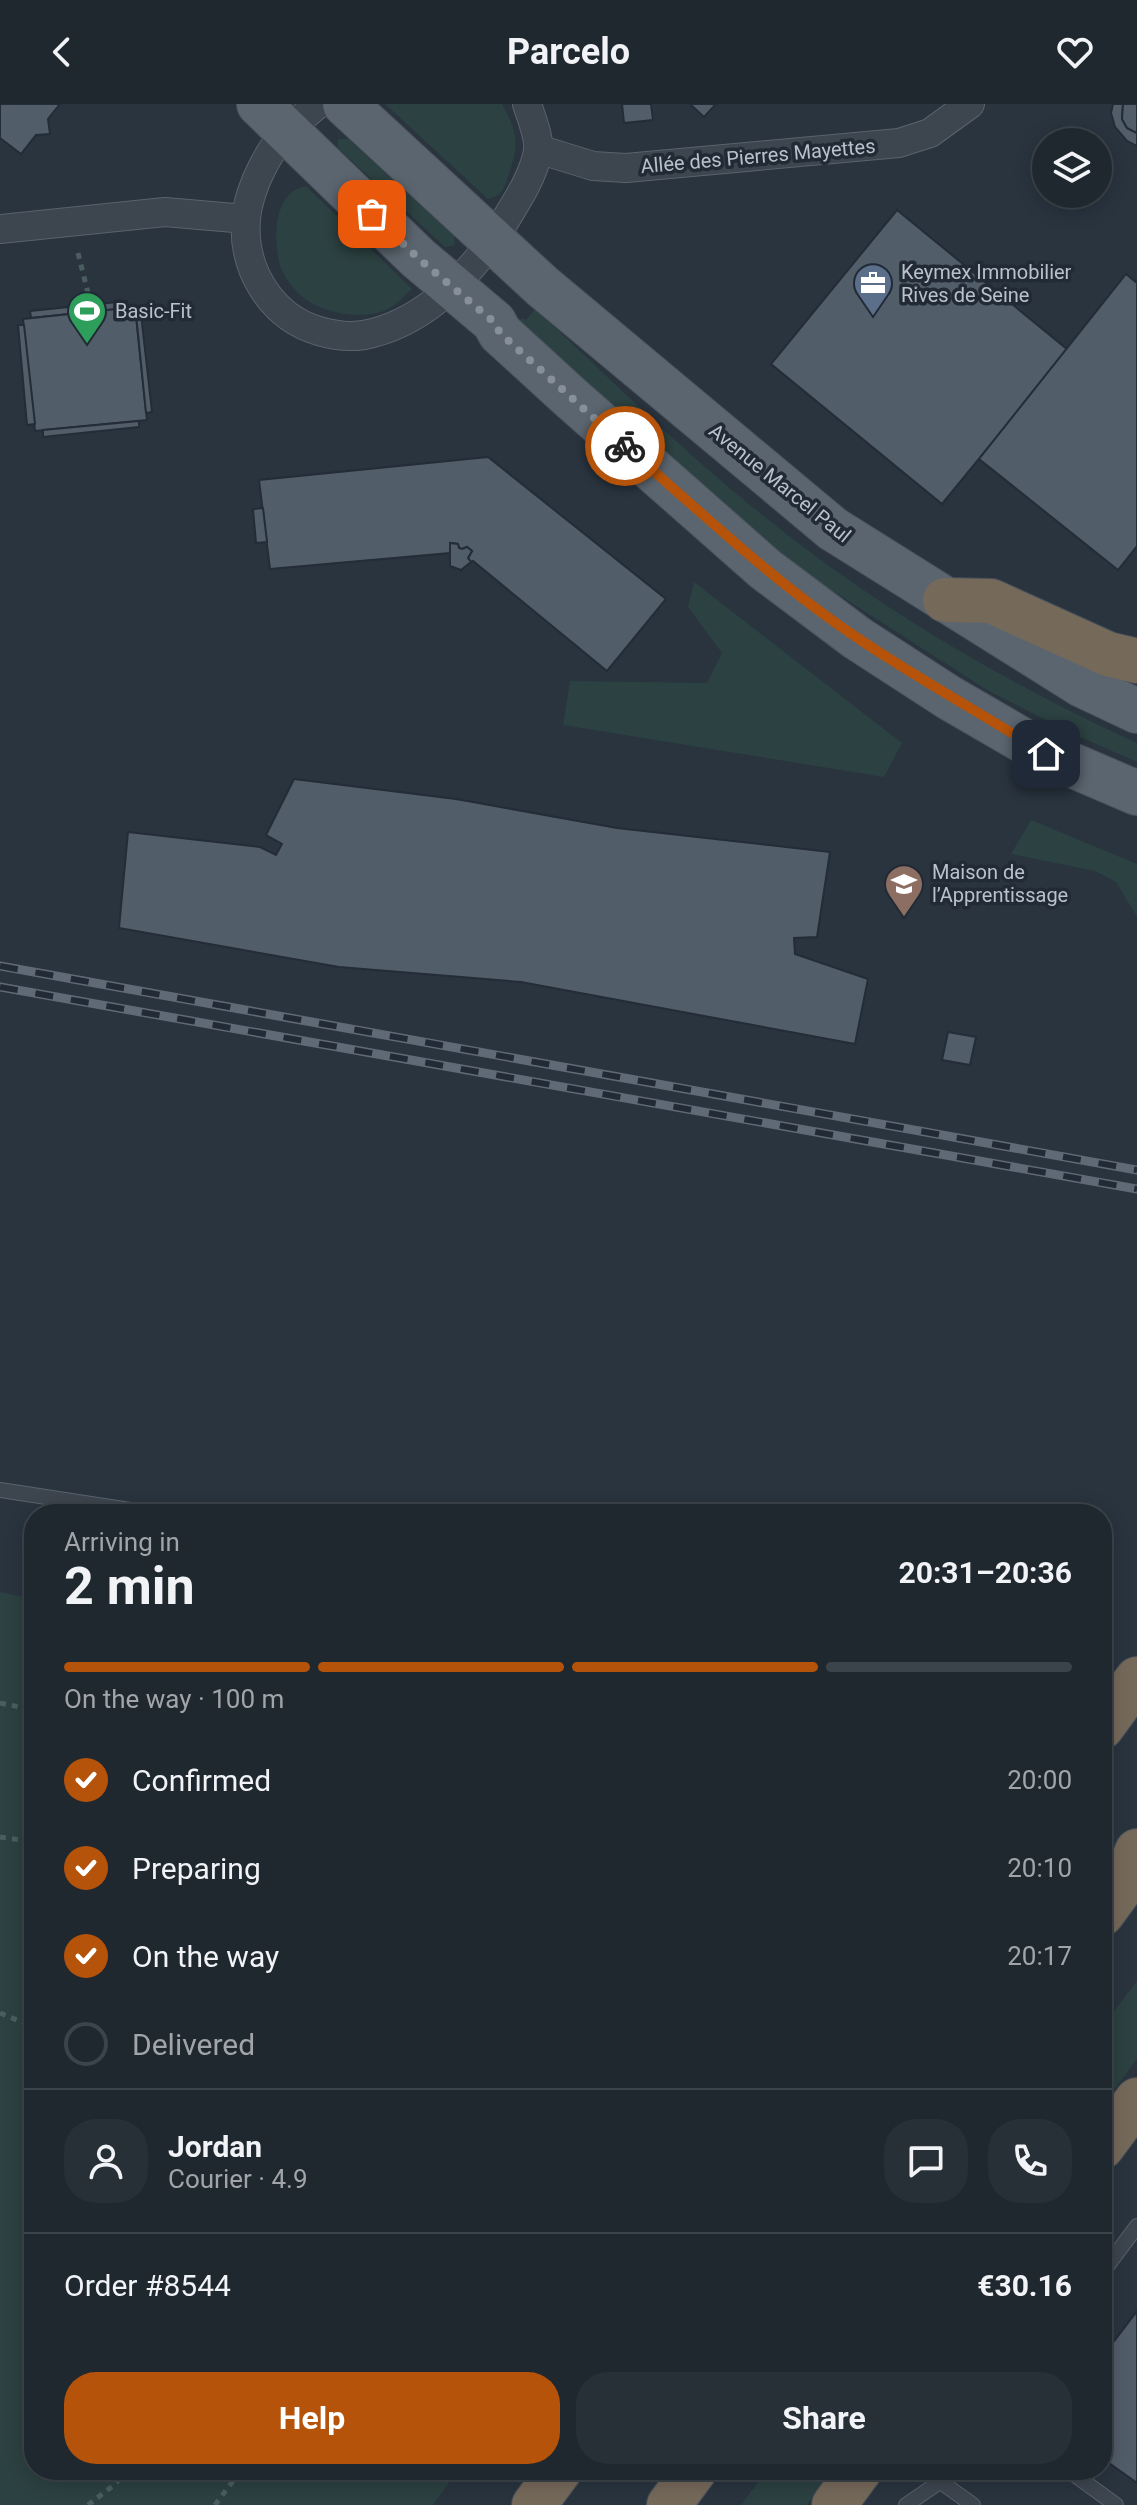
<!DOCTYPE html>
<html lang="en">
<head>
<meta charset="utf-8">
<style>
  :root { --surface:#1f272f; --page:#272f37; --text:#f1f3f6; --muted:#a1a5aa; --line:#3c444b; --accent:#b45309 }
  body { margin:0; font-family:Roboto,sans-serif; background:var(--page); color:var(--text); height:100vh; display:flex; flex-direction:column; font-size:30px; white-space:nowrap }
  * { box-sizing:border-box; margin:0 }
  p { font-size:26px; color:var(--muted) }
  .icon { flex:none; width:44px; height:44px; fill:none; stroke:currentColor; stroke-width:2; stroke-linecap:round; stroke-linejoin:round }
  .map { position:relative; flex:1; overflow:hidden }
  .sheet { position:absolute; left:24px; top:1400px; width:1088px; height:976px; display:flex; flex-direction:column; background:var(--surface); border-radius:32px; box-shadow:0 4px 20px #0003,0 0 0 2px var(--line) }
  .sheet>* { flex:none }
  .tools { position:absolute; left:1032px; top:24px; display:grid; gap:16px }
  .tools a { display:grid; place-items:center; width:80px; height:80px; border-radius:50%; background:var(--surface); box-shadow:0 4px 20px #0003,0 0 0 2px var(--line); font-size:40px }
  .pin { position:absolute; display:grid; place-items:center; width:68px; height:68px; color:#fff; margin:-34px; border-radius:16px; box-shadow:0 4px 12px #0006 }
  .courier { position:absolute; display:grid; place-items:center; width:80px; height:80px; margin:-40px; border:6px solid #b45309; border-radius:50%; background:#fff; color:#222; box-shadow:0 2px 10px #0007 }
  .summary em { font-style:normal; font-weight:700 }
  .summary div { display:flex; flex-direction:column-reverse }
  .summary { display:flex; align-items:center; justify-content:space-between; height:136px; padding:0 40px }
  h1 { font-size:52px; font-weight:700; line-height:60px }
  .bar { display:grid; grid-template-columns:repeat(4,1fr); gap:12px 8px; align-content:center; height:96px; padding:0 40px }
  .bar i { height:10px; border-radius:6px; background:var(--line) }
  .bar .current { background:var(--accent) }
  .bar p { grid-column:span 4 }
  .line { display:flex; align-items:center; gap:20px; padding:0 40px; border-top:2px solid var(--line) }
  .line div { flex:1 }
  .round { display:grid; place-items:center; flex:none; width:84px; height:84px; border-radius:32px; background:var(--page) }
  ol { padding:0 40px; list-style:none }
  li { display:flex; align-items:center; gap:24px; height:88px }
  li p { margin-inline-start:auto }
  li .icon { padding:8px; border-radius:50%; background:var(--accent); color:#fff; stroke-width:4 }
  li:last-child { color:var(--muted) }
  li i { width:44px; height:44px; border:4px solid var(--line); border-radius:50% }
  .cta { display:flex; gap:16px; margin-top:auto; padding:16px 40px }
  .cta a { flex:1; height:92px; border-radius:32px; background:var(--accent); color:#fff; font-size:32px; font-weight:700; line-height:92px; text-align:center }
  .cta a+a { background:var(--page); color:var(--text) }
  header { display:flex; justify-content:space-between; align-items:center; height:104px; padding:0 40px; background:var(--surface); font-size:36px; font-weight:700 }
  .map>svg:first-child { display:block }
  .green { fill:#2c4141 }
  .building { fill:#525d6a; stroke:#232c37; stroke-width:2 }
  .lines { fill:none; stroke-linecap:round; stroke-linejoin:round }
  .service-casing { stroke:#5a636d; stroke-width:16 }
  .minor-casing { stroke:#5a636d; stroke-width:30 }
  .primary-casing { stroke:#49515c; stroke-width:46 }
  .motorway-casing { stroke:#47505a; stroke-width:46 }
  .path { stroke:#4b5e5f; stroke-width:5; stroke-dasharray:6 6; stroke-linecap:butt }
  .service { stroke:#3d454f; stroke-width:14 }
  .minor { stroke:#3d454f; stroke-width:28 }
  .primary { stroke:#5b656f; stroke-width:44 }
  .motorway { stroke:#75695a; stroke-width:44 }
  .rail-casing { stroke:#5f6a76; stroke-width:9 }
  .rail { stroke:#212a35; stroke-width:6; stroke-dasharray:18; stroke-linecap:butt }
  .done { stroke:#879099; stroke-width:8; stroke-dasharray:0 14.4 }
  .route { stroke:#b45309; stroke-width:10 }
  .labels { text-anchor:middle; stroke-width:7; stroke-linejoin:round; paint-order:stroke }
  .street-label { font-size:20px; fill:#b9c1ca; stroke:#212a35 }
  .poi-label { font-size:20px; fill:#b9c1ca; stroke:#212a35; text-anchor:start }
</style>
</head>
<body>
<header><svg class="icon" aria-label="back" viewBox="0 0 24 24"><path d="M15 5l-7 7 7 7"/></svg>Parcelo<svg class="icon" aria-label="heart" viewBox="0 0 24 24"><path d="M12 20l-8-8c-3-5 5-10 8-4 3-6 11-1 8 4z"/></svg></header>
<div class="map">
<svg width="1137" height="2401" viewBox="0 0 1137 2401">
  <rect width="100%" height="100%" fill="#29343f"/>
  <g class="green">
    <path d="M385,0H502C519,30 519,42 508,73C504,86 501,92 488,95Z"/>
    <path d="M338,35H348L454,132L455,141L445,143L338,44Z"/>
    <path d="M306,82L412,185C405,191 397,200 388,205C375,212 354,212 340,209C324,206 307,199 296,187C290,180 282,169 280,161C273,135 273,88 306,82Z"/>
    <path d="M535,205C608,272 678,343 755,405C871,500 1001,577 1137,639V658L1071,629L987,586L819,478L741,417L519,216L522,214L526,216Z"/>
    <path d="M694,478L902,639L884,673L563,621L570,577L707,579L722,549L688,503Z"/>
    <path d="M1031,716L1137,760V813L1116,778L1095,767L1011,750Z"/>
    <path d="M0,1488L34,1495V2366H458L433,2401H0Z"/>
    <path d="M1137,1877V1955L1102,2002V1923Z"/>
    <path d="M767,2366H832L807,2401H741Z"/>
  </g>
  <g class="building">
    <path d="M0,0H60L48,15L50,30L36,31L21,50L0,34Z"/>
    <path d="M622,0H651L653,16L624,19Z"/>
    <path d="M690,0H716L704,13Z"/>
    <path d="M1113,0H1123L1122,15L1127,24L1137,29V42L1127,37L1115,23L1111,9Z"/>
    <path d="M1123,0H1137V29L1127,24L1122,15Z"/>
    <path d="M897,106L1068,246L942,400L771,260Z"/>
    <path d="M1126,170L1137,179V442L1118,466L979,355Z"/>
    <path d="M127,197V204L31,214L30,207Z"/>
    <path d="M135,203L147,316L35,327L23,215Z"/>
    <path d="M136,210H141L152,308L146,309Z"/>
    <path d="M18,221H24L35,320L27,321Z"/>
    <path d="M139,317V323L43,333V326Z"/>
    <path d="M488,353L666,495L607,567L473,457L471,458L468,454L472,447L467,443L462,445L459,444L458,440L450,439V449L270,465L259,376Z"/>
    <path d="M263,404L267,438L256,439L253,405Z"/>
    <path d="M450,439L458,440L459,444L462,445L467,443L472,447L468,454L471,458L461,466L450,462Z"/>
    <path d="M294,675L456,695L617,724L830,748L817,833L794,834L795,850L868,875L855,940L521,878L339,863L119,824L128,728L260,743L276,751L282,740L266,731Z"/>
    <path d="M948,928L976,933L970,961L942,956Z"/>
    <path d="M1137,2207V2379L1102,2354V2253Z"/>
  </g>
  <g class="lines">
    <g class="service-casing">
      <g id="service">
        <path d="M0,1386L156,1410"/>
        <path d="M1102,2169L1137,2122"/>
        <path d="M1068,2366L1116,2401"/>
        <path d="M941,2378L973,2401"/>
        <path d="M906,2401L957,2366"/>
      </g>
    </g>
    <g class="minor-casing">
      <g id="minor">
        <path d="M318,0C303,13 286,26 275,42C261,62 248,91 246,115C242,165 271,213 319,227C336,232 356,234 373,229C427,215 472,169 501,123C515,100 533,74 538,47C540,34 531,13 527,0"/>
        <path d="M538,45L593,62L626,64L899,39L930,29L970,0"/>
        <path d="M0,125L165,108L246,115"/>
      </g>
    </g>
    <g class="primary-casing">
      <g id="primary">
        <path d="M259,0L418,154L494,218L500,229L570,293L765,465L857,534L948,593L1046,650L1137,689"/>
        <path d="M345,0L542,182L833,425L1082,581L1137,607"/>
      </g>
    </g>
    <g class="motorway-casing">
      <g id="motorway">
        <path d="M945,496L991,497L1108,550L1137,557"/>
        <path d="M1102,1623L1137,1575"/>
        <path d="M1102,1810L1124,1780L1137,1747"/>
        <path d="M1102,2043L1137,1996"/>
        <path d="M534,2401L560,2366"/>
        <path d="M669,2401L695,2366"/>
        <path d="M834,2401L860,2366"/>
      </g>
    </g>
    <g class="path">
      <path d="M78,149L91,201"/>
      <path d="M0,1599L34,1606"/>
      <path d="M0,1733L34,1738"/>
      <path d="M0,1909L34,1923"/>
      <path d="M88,2401L114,2381L128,2366"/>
      <path d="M215,2401L241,2366"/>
    </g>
    <use href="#service" class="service"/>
    <use href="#minor" class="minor"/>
    <use href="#primary" class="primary"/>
    <use href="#motorway" class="motorway"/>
    <g class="rail-casing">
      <g id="rail">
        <path d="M0,862L1137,1066"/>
        <path d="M0,883L1137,1085"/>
      </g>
    </g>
    <use href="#rail" class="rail"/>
  </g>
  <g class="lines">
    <path class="done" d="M372,110L418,154L494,218L500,229L625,342"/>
    <path class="route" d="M625,342C701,408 775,479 859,535C920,576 984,611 1046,650"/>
  </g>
  <defs>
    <g id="office-pin" transform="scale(2)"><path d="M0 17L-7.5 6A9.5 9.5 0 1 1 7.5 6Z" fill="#5c6f8a" stroke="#212a35"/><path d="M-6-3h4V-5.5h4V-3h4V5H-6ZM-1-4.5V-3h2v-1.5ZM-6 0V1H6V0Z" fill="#fff"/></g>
    <g id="stadium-pin" transform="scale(2)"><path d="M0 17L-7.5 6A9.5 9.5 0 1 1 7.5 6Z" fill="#2e9e5b" stroke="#212a35"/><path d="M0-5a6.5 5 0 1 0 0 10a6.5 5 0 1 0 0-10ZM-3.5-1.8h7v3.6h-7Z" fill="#fff"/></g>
    <g id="university-pin" transform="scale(2)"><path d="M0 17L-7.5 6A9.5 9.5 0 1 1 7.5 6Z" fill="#8d6e63" stroke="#212a35"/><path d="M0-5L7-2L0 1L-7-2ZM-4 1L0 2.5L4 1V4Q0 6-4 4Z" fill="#fff"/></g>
  </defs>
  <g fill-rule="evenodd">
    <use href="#office-pin" x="873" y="179"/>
    <use href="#stadium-pin" x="87" y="207"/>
    <use href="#university-pin" x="904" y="780"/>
  </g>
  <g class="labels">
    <g class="street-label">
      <text transform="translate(758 52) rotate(-5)" y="7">Allée des Pierres Mayettes</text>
      <text transform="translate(780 379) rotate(39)" y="7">Avenue Marcel Paul</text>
    </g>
    <g class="poi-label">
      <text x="901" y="175">Keymex Immobilier<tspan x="901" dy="23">Rives de Seine</tspan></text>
      <text x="115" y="214">Basic-Fit</text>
      <text x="932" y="775">Maison de<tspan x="932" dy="23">l’Apprentissage</tspan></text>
    </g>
  </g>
</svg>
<div class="tools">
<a><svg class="icon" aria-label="layers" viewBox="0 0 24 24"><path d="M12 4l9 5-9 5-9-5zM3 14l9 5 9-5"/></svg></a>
</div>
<div class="pin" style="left:372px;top:110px;background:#ea580c"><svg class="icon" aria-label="bag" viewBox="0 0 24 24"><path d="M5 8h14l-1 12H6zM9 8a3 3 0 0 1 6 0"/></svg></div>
<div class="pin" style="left:1046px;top:650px;background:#1f2937"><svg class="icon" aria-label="home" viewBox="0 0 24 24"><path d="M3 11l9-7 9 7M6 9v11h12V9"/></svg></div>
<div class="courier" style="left:625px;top:342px"><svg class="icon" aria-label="bike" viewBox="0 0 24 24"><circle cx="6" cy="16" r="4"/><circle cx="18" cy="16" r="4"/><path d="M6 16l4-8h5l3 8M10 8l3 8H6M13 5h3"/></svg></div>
<section class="sheet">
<div class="summary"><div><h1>2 min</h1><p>Arriving in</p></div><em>20:31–20:36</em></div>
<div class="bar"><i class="current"></i><i class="current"></i><i class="current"></i><i></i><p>On the way · 100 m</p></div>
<ol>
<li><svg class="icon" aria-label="check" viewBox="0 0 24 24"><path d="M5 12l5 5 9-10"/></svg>Confirmed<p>20:00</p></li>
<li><svg class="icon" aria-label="check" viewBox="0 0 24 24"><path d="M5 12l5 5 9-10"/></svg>Preparing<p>20:10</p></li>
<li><svg class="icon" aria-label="check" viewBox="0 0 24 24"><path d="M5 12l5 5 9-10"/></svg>On the way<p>20:17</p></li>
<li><i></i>Delivered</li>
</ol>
<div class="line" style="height:144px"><a class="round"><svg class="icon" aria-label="person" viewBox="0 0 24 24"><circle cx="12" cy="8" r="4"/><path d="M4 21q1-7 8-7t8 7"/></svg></a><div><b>Jordan</b><p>Courier · 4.9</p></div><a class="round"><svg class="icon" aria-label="chat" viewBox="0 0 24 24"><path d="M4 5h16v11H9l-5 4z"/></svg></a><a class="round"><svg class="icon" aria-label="phone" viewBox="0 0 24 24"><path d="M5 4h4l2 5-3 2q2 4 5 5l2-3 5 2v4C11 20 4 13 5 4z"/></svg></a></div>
<div class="line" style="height:104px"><div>Order #8544</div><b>€30.16</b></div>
<div class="cta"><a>Help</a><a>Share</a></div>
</section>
</div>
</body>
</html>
